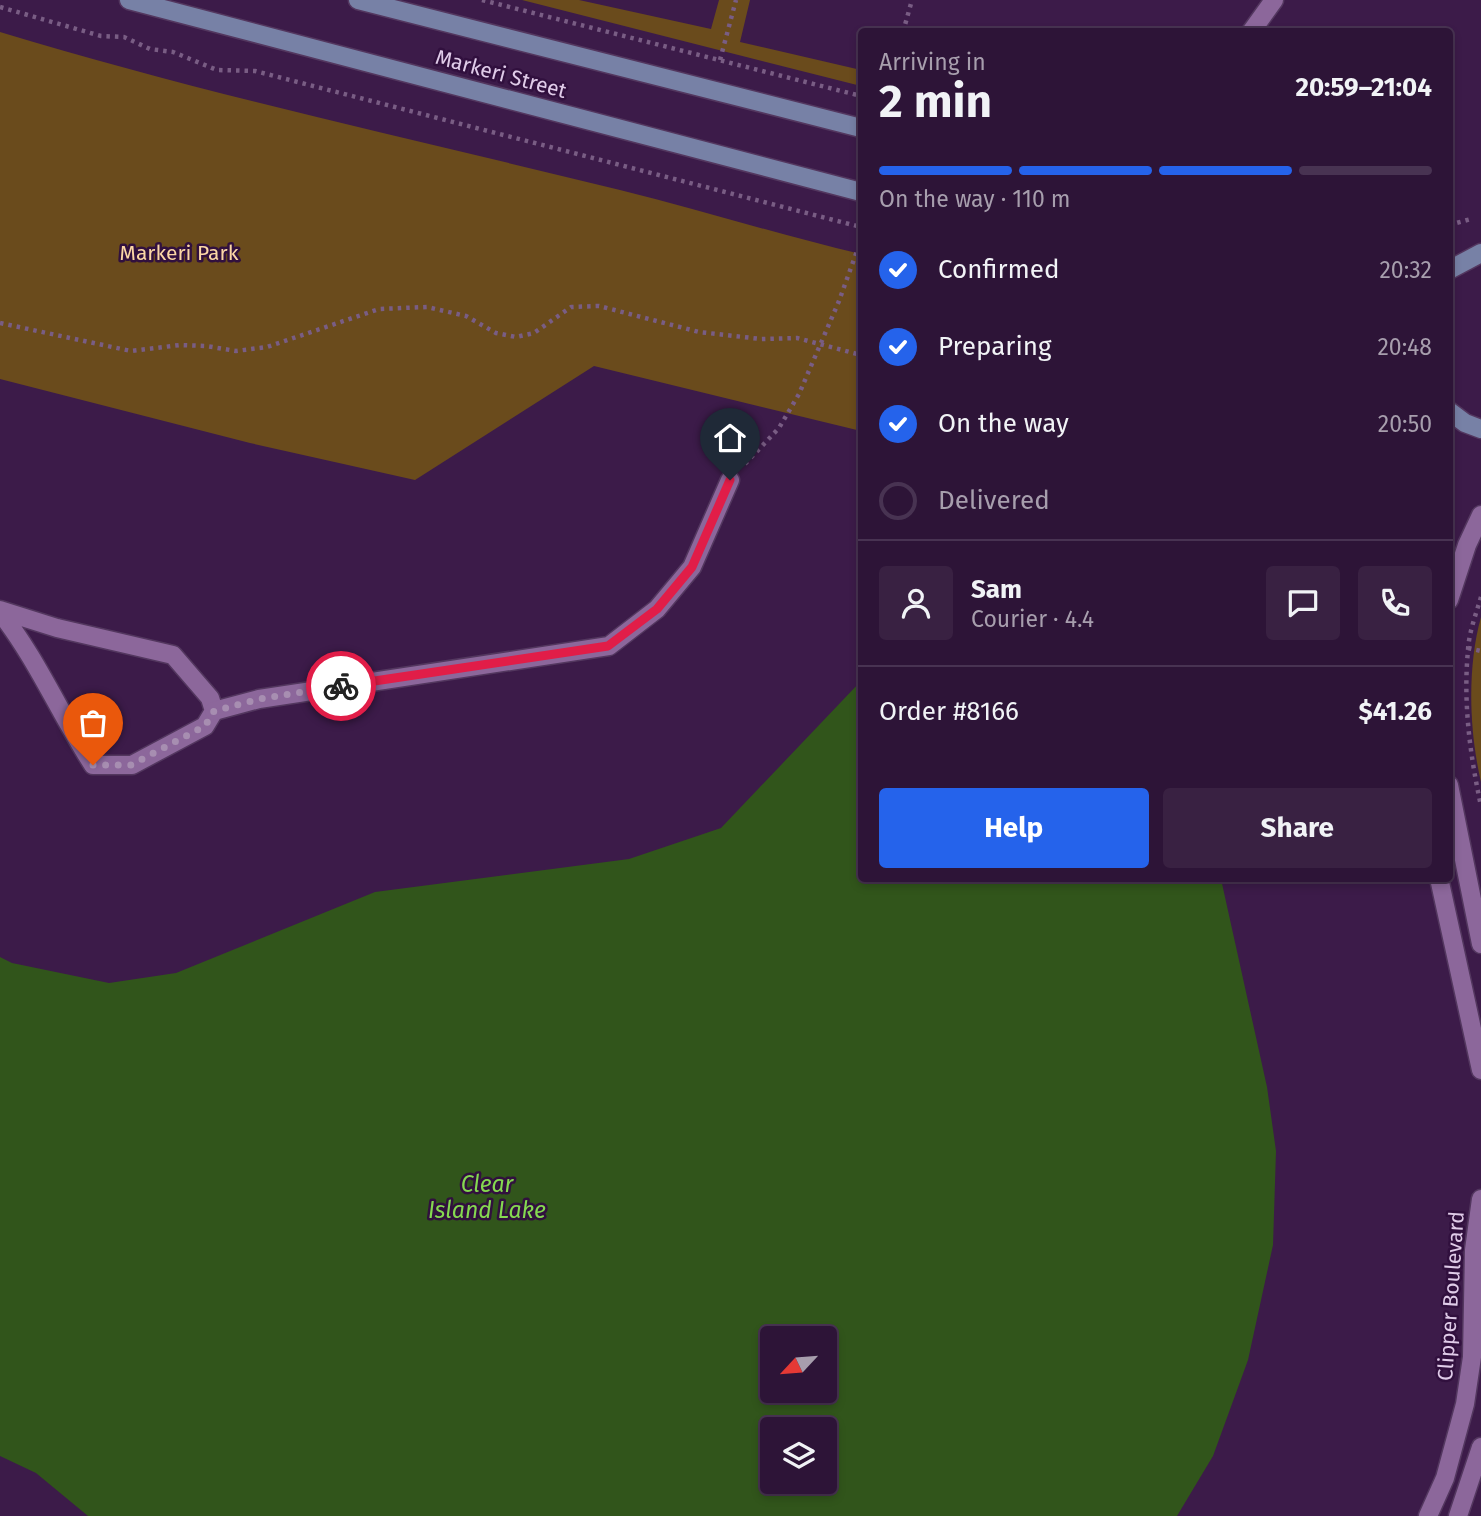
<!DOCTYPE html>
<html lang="en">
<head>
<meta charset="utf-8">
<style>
  :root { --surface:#2d1437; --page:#392142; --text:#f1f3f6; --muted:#a79ead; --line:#483352; --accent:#2563eb }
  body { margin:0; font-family:"Fira Sans",sans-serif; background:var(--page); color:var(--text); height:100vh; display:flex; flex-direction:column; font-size:26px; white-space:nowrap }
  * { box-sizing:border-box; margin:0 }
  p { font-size:23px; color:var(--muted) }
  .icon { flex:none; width:38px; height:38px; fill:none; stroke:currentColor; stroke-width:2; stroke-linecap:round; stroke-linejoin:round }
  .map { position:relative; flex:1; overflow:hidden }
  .side { position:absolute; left:858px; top:28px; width:595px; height:854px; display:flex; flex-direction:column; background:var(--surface); border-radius:7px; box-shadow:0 4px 10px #0003,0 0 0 2px var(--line) }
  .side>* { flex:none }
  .needle { width:46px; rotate:244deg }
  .buttons { position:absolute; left:760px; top:1326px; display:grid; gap:14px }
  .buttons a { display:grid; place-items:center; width:77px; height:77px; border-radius:7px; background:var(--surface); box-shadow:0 4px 10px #0003,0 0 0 2px var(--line); font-size:35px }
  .pin { position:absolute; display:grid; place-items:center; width:60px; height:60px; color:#fff; margin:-72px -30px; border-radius:50% 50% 50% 0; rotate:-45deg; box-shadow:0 0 7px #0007 }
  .pin .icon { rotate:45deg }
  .courier { position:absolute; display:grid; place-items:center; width:70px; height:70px; margin:-35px; border:5px solid #e11d48; border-radius:50%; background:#fff; color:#222; box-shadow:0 2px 9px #0007 }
  .overview em { font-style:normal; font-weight:700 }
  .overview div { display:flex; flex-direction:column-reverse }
  .overview { display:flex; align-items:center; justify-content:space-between; height:119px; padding:0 21px }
  h1 { font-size:46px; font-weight:700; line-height:52px }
  .bar { display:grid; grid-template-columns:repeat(4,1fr); gap:10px 7px; align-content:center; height:84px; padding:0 21px }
  .bar i { height:9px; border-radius:5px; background:var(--line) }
  .bar .on { background:var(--accent) }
  .bar p { grid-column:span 4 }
  .line { display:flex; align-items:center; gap:18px; padding:0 21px; border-top:2px solid var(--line) }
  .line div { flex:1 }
  .round { display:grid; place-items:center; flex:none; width:74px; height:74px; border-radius:7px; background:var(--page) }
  ol { padding:0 21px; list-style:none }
  li { display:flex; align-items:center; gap:21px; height:77px }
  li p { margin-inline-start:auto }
  li .icon { padding:7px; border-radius:50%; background:var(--accent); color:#fff; stroke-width:4 }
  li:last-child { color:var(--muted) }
  li i { width:38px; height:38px; border:4px solid var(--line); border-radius:50% }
  .action { display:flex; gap:14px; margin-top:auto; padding:14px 21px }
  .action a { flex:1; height:80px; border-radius:7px; background:var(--accent); color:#fff; font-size:28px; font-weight:700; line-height:80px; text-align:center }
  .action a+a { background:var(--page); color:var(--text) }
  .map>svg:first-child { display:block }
  .green { fill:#6a4b1c }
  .water { fill:#31551b; fill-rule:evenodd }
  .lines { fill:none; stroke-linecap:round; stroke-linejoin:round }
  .minor-casing { stroke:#53375f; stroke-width:21 }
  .secondary-casing { stroke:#53375f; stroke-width:21 }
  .path { stroke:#795d84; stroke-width:4.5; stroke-dasharray:3.5 5; stroke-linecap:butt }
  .minor { stroke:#8c679b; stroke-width:18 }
  .secondary { stroke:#7781a6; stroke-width:18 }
  .done { stroke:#a78eb1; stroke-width:7; stroke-dasharray:0 12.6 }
  .route { stroke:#e11d48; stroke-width:9 }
  .labels { text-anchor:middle; stroke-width:5; stroke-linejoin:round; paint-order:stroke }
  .street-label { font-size:21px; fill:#e0cce9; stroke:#31103e }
  .park-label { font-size:21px; fill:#fbd7a5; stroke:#31103e }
  .water-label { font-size:23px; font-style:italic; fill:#85d950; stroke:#31103e }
</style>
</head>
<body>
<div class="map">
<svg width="1481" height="1516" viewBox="0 0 1481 1516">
  <rect width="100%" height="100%" fill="#3c1b49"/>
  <g class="green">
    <path d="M522,0H579L711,29L719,0H750L740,42L861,70V86Z"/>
    <path d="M0,32C204,94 413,139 620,190C701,210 780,235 861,254V431L594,366L415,480L250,443L0,379Z"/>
    <path d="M1481,617V782C1469,731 1467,667 1481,617Z"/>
  </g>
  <path class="water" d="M861,681V878L1221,879L1267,1087L1276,1151L1273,1245L1248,1360L1213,1456L1177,1516H88L36,1473L0,1456V957L12,963L109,983L176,973L375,892L629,859L721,828ZM772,1339H824V1391H772ZM772,1430H824V1482H772Z"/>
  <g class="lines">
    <g class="minor-casing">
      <g id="minor">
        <path d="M1251,32L1274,0"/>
        <path d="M1449,600L1467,545L1481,515"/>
        <path d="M0,610L57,628L173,655L210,698L214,711L205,726L132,765H93C60,714 37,659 0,612"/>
        <path d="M214,711L259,699L609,646L657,609L692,567L730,480"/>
        <path d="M1449,785L1481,944"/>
        <path d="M1439,878L1481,1070"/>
        <path d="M1428,1516L1445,1478L1465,1404L1472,1357L1474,1250L1481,1199"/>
        <path d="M1458,1516L1481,1447"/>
      </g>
    </g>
    <g class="secondary-casing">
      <g id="secondary">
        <path d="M129,0L861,192"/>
        <path d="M358,0L861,128"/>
        <path d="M1449,270L1481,253"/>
        <path d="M1449,411L1465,423L1481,429"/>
      </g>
    </g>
    <g class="path">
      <path d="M482,0L861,96"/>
      <path d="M0,7L101,36L124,37L150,49L173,52L217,70L255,71L861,227"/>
      <path d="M903,32L912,0"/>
      <path d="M720,60L736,0"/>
      <path d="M1449,225L1471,219"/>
      <path d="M0,323L131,351L180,345L206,346L236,351L267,347L379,309L427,307L466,316L496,333L516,337L534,333L571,307L599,306L699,332L761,339L797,338L861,355"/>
      <path d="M745,464L779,428L799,394L839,301L861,240"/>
      <path d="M1481,597C1476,614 1469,632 1468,650C1463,703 1470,755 1481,806"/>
      <path d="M1468,648L1481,651"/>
    </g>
    <use href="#minor" class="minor"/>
    <use href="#secondary" class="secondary"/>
  </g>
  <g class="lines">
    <path class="done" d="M93,765H131L205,726L214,711L259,699L341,686"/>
    <path class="route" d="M341,686L608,646L657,609L692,567L730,480"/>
  </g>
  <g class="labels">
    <g class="street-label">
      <text transform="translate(501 74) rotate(15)" y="7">Markeri Street</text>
      <text transform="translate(1451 1296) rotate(-86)" y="7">Clipper Boulevard</text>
    </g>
    <g class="park-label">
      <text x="179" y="260">Markeri Park</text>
    </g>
    <g class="water-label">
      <text x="487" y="1192">Clear<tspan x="487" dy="26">Island Lake</tspan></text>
    </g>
  </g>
</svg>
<div class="buttons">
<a><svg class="needle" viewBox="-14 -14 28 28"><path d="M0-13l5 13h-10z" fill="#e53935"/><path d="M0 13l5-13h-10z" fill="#a79ead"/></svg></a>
<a><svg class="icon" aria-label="layers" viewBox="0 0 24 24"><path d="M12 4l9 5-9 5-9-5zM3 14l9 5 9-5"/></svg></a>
</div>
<div class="pin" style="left:93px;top:765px;background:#ea580c"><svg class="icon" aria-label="bag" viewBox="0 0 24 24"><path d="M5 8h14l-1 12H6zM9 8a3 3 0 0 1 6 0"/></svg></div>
<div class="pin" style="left:730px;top:480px;background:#1f2937"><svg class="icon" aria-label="home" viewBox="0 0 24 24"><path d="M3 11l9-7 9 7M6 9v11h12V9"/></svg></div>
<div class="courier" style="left:341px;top:686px"><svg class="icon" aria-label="bike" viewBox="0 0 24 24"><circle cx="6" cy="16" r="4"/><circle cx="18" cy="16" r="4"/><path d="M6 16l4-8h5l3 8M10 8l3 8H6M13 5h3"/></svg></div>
<section class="side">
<div class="overview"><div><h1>2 min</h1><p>Arriving in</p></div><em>20:59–21:04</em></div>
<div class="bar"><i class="on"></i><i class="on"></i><i class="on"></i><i></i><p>On the way · 110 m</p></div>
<ol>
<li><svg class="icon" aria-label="check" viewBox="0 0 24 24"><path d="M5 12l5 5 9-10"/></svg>Confirmed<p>20:32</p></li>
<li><svg class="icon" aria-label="check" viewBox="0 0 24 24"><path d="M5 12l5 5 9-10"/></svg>Preparing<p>20:48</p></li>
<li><svg class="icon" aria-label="check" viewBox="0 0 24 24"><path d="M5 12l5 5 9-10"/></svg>On the way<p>20:50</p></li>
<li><i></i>Delivered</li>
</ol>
<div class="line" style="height:126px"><a class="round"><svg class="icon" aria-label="person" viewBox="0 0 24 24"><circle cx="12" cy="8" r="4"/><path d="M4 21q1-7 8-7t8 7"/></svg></a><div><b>Sam</b><p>Courier · 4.4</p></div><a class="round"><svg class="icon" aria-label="chat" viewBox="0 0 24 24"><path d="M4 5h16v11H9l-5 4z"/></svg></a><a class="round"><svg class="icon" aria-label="phone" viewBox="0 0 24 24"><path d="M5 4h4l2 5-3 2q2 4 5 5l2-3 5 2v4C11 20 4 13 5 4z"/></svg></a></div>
<div class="line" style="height:91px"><div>Order #8166</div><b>$41.26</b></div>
<div class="action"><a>Help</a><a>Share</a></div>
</section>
</div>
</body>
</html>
